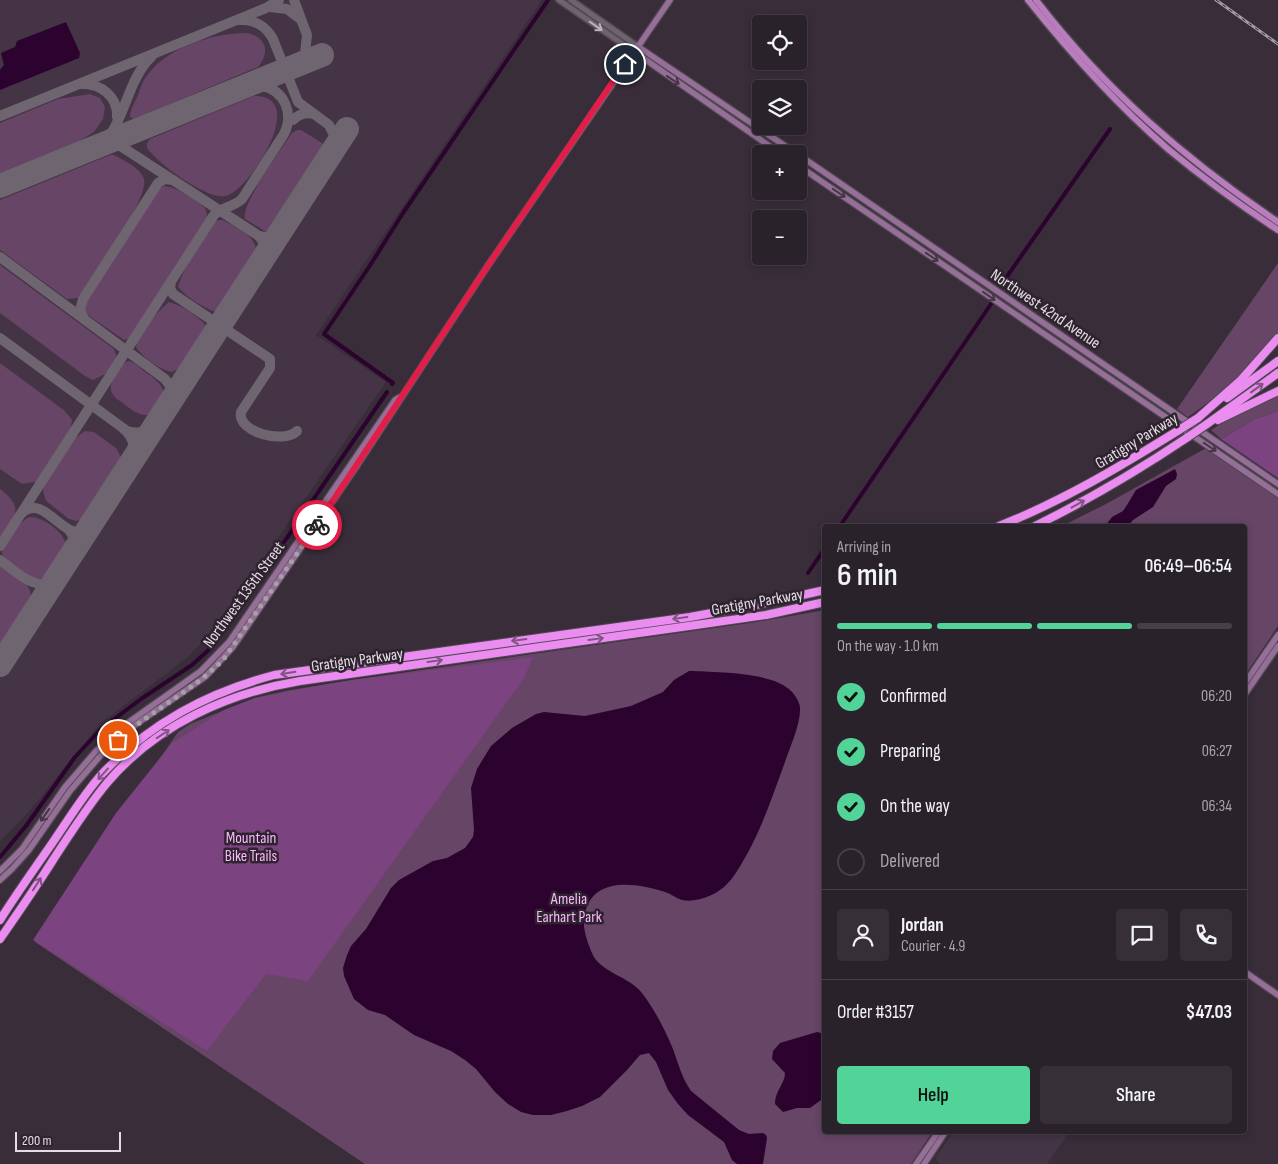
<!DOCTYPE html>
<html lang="en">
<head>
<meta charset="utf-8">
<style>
  :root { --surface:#2a222b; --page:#362f37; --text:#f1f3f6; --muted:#a5a4a9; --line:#463f47; --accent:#52d397 }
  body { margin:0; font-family:"Sofia Sans Condensed",sans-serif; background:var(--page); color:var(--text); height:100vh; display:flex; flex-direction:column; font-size:19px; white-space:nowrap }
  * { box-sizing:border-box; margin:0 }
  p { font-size:16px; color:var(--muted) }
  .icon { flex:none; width:28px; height:28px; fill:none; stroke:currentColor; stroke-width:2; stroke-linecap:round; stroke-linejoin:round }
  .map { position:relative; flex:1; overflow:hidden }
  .details { position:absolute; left:822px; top:524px; width:425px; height:610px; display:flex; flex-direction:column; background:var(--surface); border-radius:5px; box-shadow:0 2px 8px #0003,0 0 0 1px var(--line) }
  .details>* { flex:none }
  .tools { position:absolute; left:752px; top:15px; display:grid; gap:10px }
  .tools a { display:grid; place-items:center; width:55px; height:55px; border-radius:5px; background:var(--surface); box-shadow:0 2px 8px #0003,0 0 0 1px var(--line); font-size:25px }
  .scale { position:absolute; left:15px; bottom:12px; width:106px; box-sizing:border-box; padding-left:5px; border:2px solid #e5dde5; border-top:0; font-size:14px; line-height:18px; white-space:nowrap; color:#e5dde5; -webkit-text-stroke:4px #2e232e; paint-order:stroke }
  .pin { position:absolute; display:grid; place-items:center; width:42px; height:42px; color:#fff; margin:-21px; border:2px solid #fff; border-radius:50%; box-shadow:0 1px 5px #0007 }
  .courier { position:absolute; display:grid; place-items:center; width:50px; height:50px; margin:-25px; border:4px solid #e11d48; border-radius:50%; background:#fff; color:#222; box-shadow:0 1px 6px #0007 }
  .summary em { font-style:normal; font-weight:600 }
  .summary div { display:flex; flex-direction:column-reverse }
  .summary { display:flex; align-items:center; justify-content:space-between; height:85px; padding:0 15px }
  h1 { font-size:32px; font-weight:600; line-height:38px }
  .bar { display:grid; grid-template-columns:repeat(4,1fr); gap:8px 5px; align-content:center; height:60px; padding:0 15px }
  .bar i { height:6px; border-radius:4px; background:var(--line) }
  .bar .active { background:var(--accent) }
  .bar p { grid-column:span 4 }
  .line { display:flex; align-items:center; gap:12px; padding:0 15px; border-top:1px solid var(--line) }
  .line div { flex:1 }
  .round { display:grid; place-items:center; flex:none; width:52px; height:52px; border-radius:5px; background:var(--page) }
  ol { padding:0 15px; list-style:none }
  li { display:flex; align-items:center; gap:15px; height:55px }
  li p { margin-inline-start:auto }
  li .icon { padding:5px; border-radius:50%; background:var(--accent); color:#111; stroke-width:4 }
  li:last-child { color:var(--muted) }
  li i { width:28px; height:28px; border:2px solid var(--line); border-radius:50% }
  .action { display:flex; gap:10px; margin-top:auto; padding:10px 15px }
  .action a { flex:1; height:58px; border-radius:5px; background:var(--accent); color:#111; font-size:20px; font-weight:600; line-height:58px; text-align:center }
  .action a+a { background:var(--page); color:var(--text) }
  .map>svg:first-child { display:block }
  .built { fill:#443445 }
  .green { fill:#664567 }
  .forest { fill:#7b437f }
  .water { fill:#2b032e }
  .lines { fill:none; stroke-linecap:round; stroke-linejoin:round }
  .canal { stroke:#2b032e; stroke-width:4 }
  .taxiway { stroke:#6f6570; stroke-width:10 }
  .runway { stroke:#6f6570; stroke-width:24 }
  .tertiary-casing { stroke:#524953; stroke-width:8 }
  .secondary-casing { stroke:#524953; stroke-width:8 }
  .primary-casing { stroke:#524953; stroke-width:9 }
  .motorway-casing { stroke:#524953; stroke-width:10 }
  .tertiary { stroke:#706371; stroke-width:5 }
  .secondary { stroke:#956f97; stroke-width:5.5 }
  .primary { stroke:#b97cbd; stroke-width:6 }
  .motorway { stroke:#ea8cf0; stroke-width:8 }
  .rail-casing { stroke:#a69da7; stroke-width:3 }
  .rail { stroke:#2e232e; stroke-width:1; stroke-dasharray:4; stroke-linecap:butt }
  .motorway-bridge-casing { stroke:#524953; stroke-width:10; stroke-linecap:butt }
  .motorway-bridge { stroke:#ea8cf0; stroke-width:8 }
  .oneway { stroke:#bcb2bc }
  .oneway2 { stroke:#483648 }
  .oneway3 { stroke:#835285 }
  .done { stroke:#a89fa9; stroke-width:5; stroke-dasharray:0 9 }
  .route { stroke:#e11d48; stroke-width:6 }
  .labels { text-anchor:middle; stroke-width:5; stroke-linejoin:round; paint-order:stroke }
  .street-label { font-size:16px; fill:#e5dde5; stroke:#2e232e }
  .park-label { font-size:16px; fill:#f9b8fc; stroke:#2e232e }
</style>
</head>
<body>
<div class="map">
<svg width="1278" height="1164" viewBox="0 0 1278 1164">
  <rect width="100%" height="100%" fill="#382d39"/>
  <g class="built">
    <path d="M0,0H542L316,335L386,382L217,626L188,657L101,723L27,814L0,841Z"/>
    <path d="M954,1131H1070L1047,1164H941L937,1161L936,1157Z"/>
  </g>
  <g class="green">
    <path d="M246,33C266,36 271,52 258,67L134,119L130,117C130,109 135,102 138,95C140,89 142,82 146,77C165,48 213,33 246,33Z"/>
    <path d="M90,94L100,98L105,107L103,119L94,132L78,142L0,173V123L58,99Z"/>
    <path d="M254,96C310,95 250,190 226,196C208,201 157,163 147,148V143L150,139Z"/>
    <path d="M297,130H301L322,143L324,149L272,229L266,232L245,219C240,205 282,148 292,133Z"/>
    <path d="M110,155H114C123,160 141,168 144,179C149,199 94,274 81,294L77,298L67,299L0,250V200Z"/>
    <path d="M163,186C173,185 196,200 204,207C207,211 207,214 207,219L132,336L129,339L124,340L88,315L84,309V304L157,191Z"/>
    <path d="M219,220H223C237,228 261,237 255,257L219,313C202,307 190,300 178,287C185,263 202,242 215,221Z"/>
    <path d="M1278,263V333C1250,369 1225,391 1188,417L1177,409Z"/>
    <path d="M0,265L114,349L117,358L107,373L93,380L85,376L0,313Z"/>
    <path d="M169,302C185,307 197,315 208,328L185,365L172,372C160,370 142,357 136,347C138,333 158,311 169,302Z"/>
    <path d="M128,361C135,362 139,367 144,371C159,382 171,389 157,408C147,422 134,412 124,404C119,400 112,397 111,390C110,383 114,378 117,372C120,367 122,364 128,361Z"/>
    <path d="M0,363L65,411L72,420L70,431L40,478L35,482L22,484L0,469Z"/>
    <path d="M1278,393V411L1255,419L1221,439L1211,430L1238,413Z"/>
    <path d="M85,431L94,432L116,448L121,457L118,469L87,515L77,521L69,519L46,501L43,491L44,486L75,438Z"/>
    <path d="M1206,448L1278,498V626L1245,675V526H1062L1106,504Z"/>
    <path d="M0,489C26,509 14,516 0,539Z"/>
    <path d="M29,517C41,516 60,529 65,541C66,550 62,555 57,562C54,566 52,572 48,575C34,587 15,566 4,558L2,553C4,543 19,522 29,517Z"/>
    <path d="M0,565C15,573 36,585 30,604L0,650Z"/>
    <path d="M825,610V1131H933L911,1164H365L35,942L178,732L190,724L254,698L290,690L352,680L756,622Z"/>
  </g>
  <g class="forest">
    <path d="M1278,411V478L1221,439L1255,419Z"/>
    <path d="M533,657L524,678L308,981L266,974L207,1051L33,940L116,813L172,743L224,710L256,698L311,687L352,680Z"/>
  </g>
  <g class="water">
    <path d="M66,22L80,53L79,58L0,90V70L4,65L1,53L15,47L17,41Z"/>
    <path d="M1175,469L1177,474L1176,479L1166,486L1153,507L1133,520L1128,526H1105L1112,517L1123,511L1127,505L1136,490Z"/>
    <path d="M689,671C715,672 774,672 791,691C795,695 799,701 800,707C801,724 790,746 785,762C773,794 763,826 746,856C740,866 735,876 727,884C717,895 697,903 682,900C676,898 671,894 665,892C636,883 591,875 584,917C583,926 585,934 588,943C590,948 592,955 596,960C608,974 630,978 642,993C655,1010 665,1030 673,1049C678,1063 682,1078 691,1091L739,1130L749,1134L763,1133L766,1135L767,1138L763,1164H737L732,1160L724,1142L688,1115L678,1104L668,1090L656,1062L649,1053L640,1055L627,1070L600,1097L582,1106L567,1111L551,1115H533L521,1112L508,1104L495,1092L476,1069L465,1060L451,1051L414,1035L385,1015L368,1010L354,999L344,976L343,968L347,955L351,946L366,929L391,888L399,880L433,861L447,858L465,848L473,837L474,830L471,788L477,769L491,746L512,728L536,714L544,712L585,716L631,706L663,692L674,680Z"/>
    <path d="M817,1032L825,1034V1099L821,1100L810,1108H797L783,1112L775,1104C775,1090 785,1084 785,1073L772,1059L773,1051L780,1043Z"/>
  </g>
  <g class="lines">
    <g class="canal">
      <path d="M1001,285L1110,129"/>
      <path d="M392,384L393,383L324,334L369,267L403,213L548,0"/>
      <path d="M840,526L991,304"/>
      <path d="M808,573L825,548"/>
      <path d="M0,857L26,826L75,757L101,729L141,699L192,665L212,647L387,392"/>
    </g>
    <g class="taxiway">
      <path d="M294,0L307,35L304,63"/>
      <path d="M270,7L287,9L299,18"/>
      <path d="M239,20C254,19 266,26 273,39L298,102L329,125L338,143"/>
      <path d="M81,84C101,83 118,97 117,117"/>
      <path d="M0,116L266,8L279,0"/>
      <path d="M293,120C299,114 306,112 314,114"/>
      <path d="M104,144H116L122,147L259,236L266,246V255"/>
      <path d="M99,146C124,129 126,80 152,56"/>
      <path d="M259,236L269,238L280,233"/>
      <path d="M0,257L165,379C171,386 174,393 170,403"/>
      <path d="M171,282L170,288L173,294L270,359V368L241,412C237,433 285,444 297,431"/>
      <path d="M84,319L80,310L83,299L158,183L165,179L173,180"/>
      <path d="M0,338L127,431C141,435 150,431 159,420"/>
      <path d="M124,429C135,439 136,450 131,463"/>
      <path d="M22,513C46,491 66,550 90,526"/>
      <path d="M69,530L75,539L73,553"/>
      <path d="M0,546L214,215C222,207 234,207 242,199L284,134C294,114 285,91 263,86C257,84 251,86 246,86"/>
      <path d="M0,560C16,571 35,593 55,580"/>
    </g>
    <g class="runway">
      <path d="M0,186L322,55"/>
      <path d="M0,665L347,129"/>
    </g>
    <g class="tertiary-casing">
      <g id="tertiary">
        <path d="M559,0L633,51"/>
        <path d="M571,0L637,46"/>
      </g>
    </g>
    <g class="secondary-casing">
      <g id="secondary">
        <path d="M637,46L797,154"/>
        <path d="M633,51L781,154"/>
        <path d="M799,155L1278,484"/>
        <path d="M799,166L1278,494"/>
        <path d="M1245,683L1278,635"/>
        <path d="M1245,694L1278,646"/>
        <path d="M0,871L22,849L65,787L96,751L129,722L201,671L229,642L395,400L402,396"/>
        <path d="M0,880L12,869L29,850L70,791L101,755L132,727L205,677L233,647L356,467L489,264L670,0"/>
        <path d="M1245,972L1278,995"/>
        <path d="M916,1164L939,1131"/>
        <path d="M924,1164L946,1131"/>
      </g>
    </g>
    <g class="primary-casing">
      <g id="primary">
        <path d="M1028,0C1071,54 1116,104 1168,149C1203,178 1240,205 1278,230"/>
        <path d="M1036,0C1105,90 1185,159 1278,222"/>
      </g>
    </g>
    <g class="motorway-casing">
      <g id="motorway">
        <path d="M1227,398L1278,361"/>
        <path d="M1198,418L1241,380L1278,338"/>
        <path d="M1218,420L1278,391"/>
        <path d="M1207,424L1278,373"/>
        <path d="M999,526C1063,501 1121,466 1179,430"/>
        <path d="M1035,526C1088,500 1139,470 1188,437"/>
        <path d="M0,920C17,893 35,868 53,842C69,819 83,795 102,774C150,723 207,693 274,675L690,617L766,603L825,590"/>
        <path d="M0,939C18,913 36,887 53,860C70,834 87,807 107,783C156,725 228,693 300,681L703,624L766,615L825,602"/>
      </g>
    </g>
    <use href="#tertiary" class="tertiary"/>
    <use href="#secondary" class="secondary"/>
    <use href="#primary" class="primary"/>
    <use href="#motorway" class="motorway"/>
    <g class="rail-casing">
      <path id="rail" d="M1216,0L1278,44"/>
    </g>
    <use href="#rail" class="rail"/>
    <g class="motorway-bridge-casing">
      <g id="motorway-bridge">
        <path d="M1179,430L1198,418"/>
        <path d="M1188,437L1207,424"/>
      </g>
    </g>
    <use href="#motorway-bridge" class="motorway-bridge"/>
  </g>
  <defs><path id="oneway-shaft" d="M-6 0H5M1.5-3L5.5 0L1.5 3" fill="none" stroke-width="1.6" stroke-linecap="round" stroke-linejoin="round" transform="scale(1.25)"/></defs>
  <use class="oneway" href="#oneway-shaft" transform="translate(596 26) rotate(35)"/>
  <g class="oneway2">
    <use href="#oneway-shaft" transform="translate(673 80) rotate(34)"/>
    <use href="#oneway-shaft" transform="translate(839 193) rotate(34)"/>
    <use href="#oneway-shaft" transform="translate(932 257) rotate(34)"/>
    <use href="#oneway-shaft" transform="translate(989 296) rotate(35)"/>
    <use href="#oneway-shaft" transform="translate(1210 447) rotate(34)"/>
    <use href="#oneway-shaft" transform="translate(45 815) rotate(125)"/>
  </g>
  <g class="oneway3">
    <use href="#oneway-shaft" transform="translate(1257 388) rotate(-36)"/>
    <use href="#oneway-shaft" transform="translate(1078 504) rotate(-29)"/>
    <use href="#oneway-shaft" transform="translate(680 618) rotate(172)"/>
    <use href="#oneway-shaft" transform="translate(596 639) rotate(-8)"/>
    <use href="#oneway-shaft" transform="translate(519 640) rotate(172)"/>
    <use href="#oneway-shaft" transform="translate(435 661) rotate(-8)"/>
    <use href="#oneway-shaft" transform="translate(288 673) rotate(171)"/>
    <use href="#oneway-shaft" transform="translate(163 734) rotate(-34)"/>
    <use href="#oneway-shaft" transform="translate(103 774) rotate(132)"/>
    <use href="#oneway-shaft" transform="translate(37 884) rotate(-57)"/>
  </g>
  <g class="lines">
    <path class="done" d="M118,740C151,711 192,691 223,660L317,525"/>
    <path class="route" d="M317,525L489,264L625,64"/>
  </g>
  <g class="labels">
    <g class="street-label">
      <text transform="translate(1046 308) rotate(34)" y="6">Northwest 42nd Avenue</text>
      <text transform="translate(1136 440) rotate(-31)" y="6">Gratigny Parkway</text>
      <text transform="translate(243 594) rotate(-54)" y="6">Northwest 135th Street</text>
      <text transform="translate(757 601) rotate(-10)" y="6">Gratigny Parkway</text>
      <text transform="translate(357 659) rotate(-8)" y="6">Gratigny Parkway</text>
    </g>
    <g class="park-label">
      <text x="251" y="843">Mountain<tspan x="251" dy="18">Bike Trails</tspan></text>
      <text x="569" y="904">Amelia<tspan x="569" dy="18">Earhart Park</tspan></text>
    </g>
  </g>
</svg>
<div class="tools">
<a><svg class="icon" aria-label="locate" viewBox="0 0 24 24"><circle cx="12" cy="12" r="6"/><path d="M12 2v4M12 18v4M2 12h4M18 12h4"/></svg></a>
<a><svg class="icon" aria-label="layers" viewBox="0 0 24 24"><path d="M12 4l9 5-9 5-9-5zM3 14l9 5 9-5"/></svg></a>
<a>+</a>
<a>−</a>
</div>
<div class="scale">200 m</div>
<div class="pin" style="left:118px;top:740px;background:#ea580c"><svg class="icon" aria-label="bag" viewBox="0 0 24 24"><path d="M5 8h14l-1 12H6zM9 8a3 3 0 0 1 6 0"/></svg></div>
<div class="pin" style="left:625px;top:64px;background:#1f2937"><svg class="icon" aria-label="home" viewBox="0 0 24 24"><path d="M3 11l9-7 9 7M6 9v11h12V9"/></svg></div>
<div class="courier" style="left:317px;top:525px"><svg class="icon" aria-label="bike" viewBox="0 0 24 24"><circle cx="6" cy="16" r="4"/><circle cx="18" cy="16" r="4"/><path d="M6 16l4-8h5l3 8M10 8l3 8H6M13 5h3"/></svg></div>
<section class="details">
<div class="summary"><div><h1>6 min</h1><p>Arriving in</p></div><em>06:49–06:54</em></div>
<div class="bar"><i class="active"></i><i class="active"></i><i class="active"></i><i></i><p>On the way · 1.0 km</p></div>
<ol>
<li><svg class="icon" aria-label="check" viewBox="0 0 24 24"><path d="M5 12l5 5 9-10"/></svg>Confirmed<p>06:20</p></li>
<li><svg class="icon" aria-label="check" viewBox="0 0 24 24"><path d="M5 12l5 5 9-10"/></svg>Preparing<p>06:27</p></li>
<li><svg class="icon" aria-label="check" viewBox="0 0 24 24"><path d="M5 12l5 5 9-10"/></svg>On the way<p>06:34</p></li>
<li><i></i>Delivered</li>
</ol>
<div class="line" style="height:90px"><a class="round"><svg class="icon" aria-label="person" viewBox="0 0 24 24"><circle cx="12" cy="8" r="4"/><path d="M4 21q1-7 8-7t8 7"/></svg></a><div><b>Jordan</b><p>Courier · 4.9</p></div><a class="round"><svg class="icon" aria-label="chat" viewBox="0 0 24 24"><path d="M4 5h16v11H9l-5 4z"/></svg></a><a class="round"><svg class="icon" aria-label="phone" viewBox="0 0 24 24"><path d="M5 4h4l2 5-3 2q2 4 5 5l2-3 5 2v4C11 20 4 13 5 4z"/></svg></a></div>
<div class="line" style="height:65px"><div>Order #3157</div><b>$47.03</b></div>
<div class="action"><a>Help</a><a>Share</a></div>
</section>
</div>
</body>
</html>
